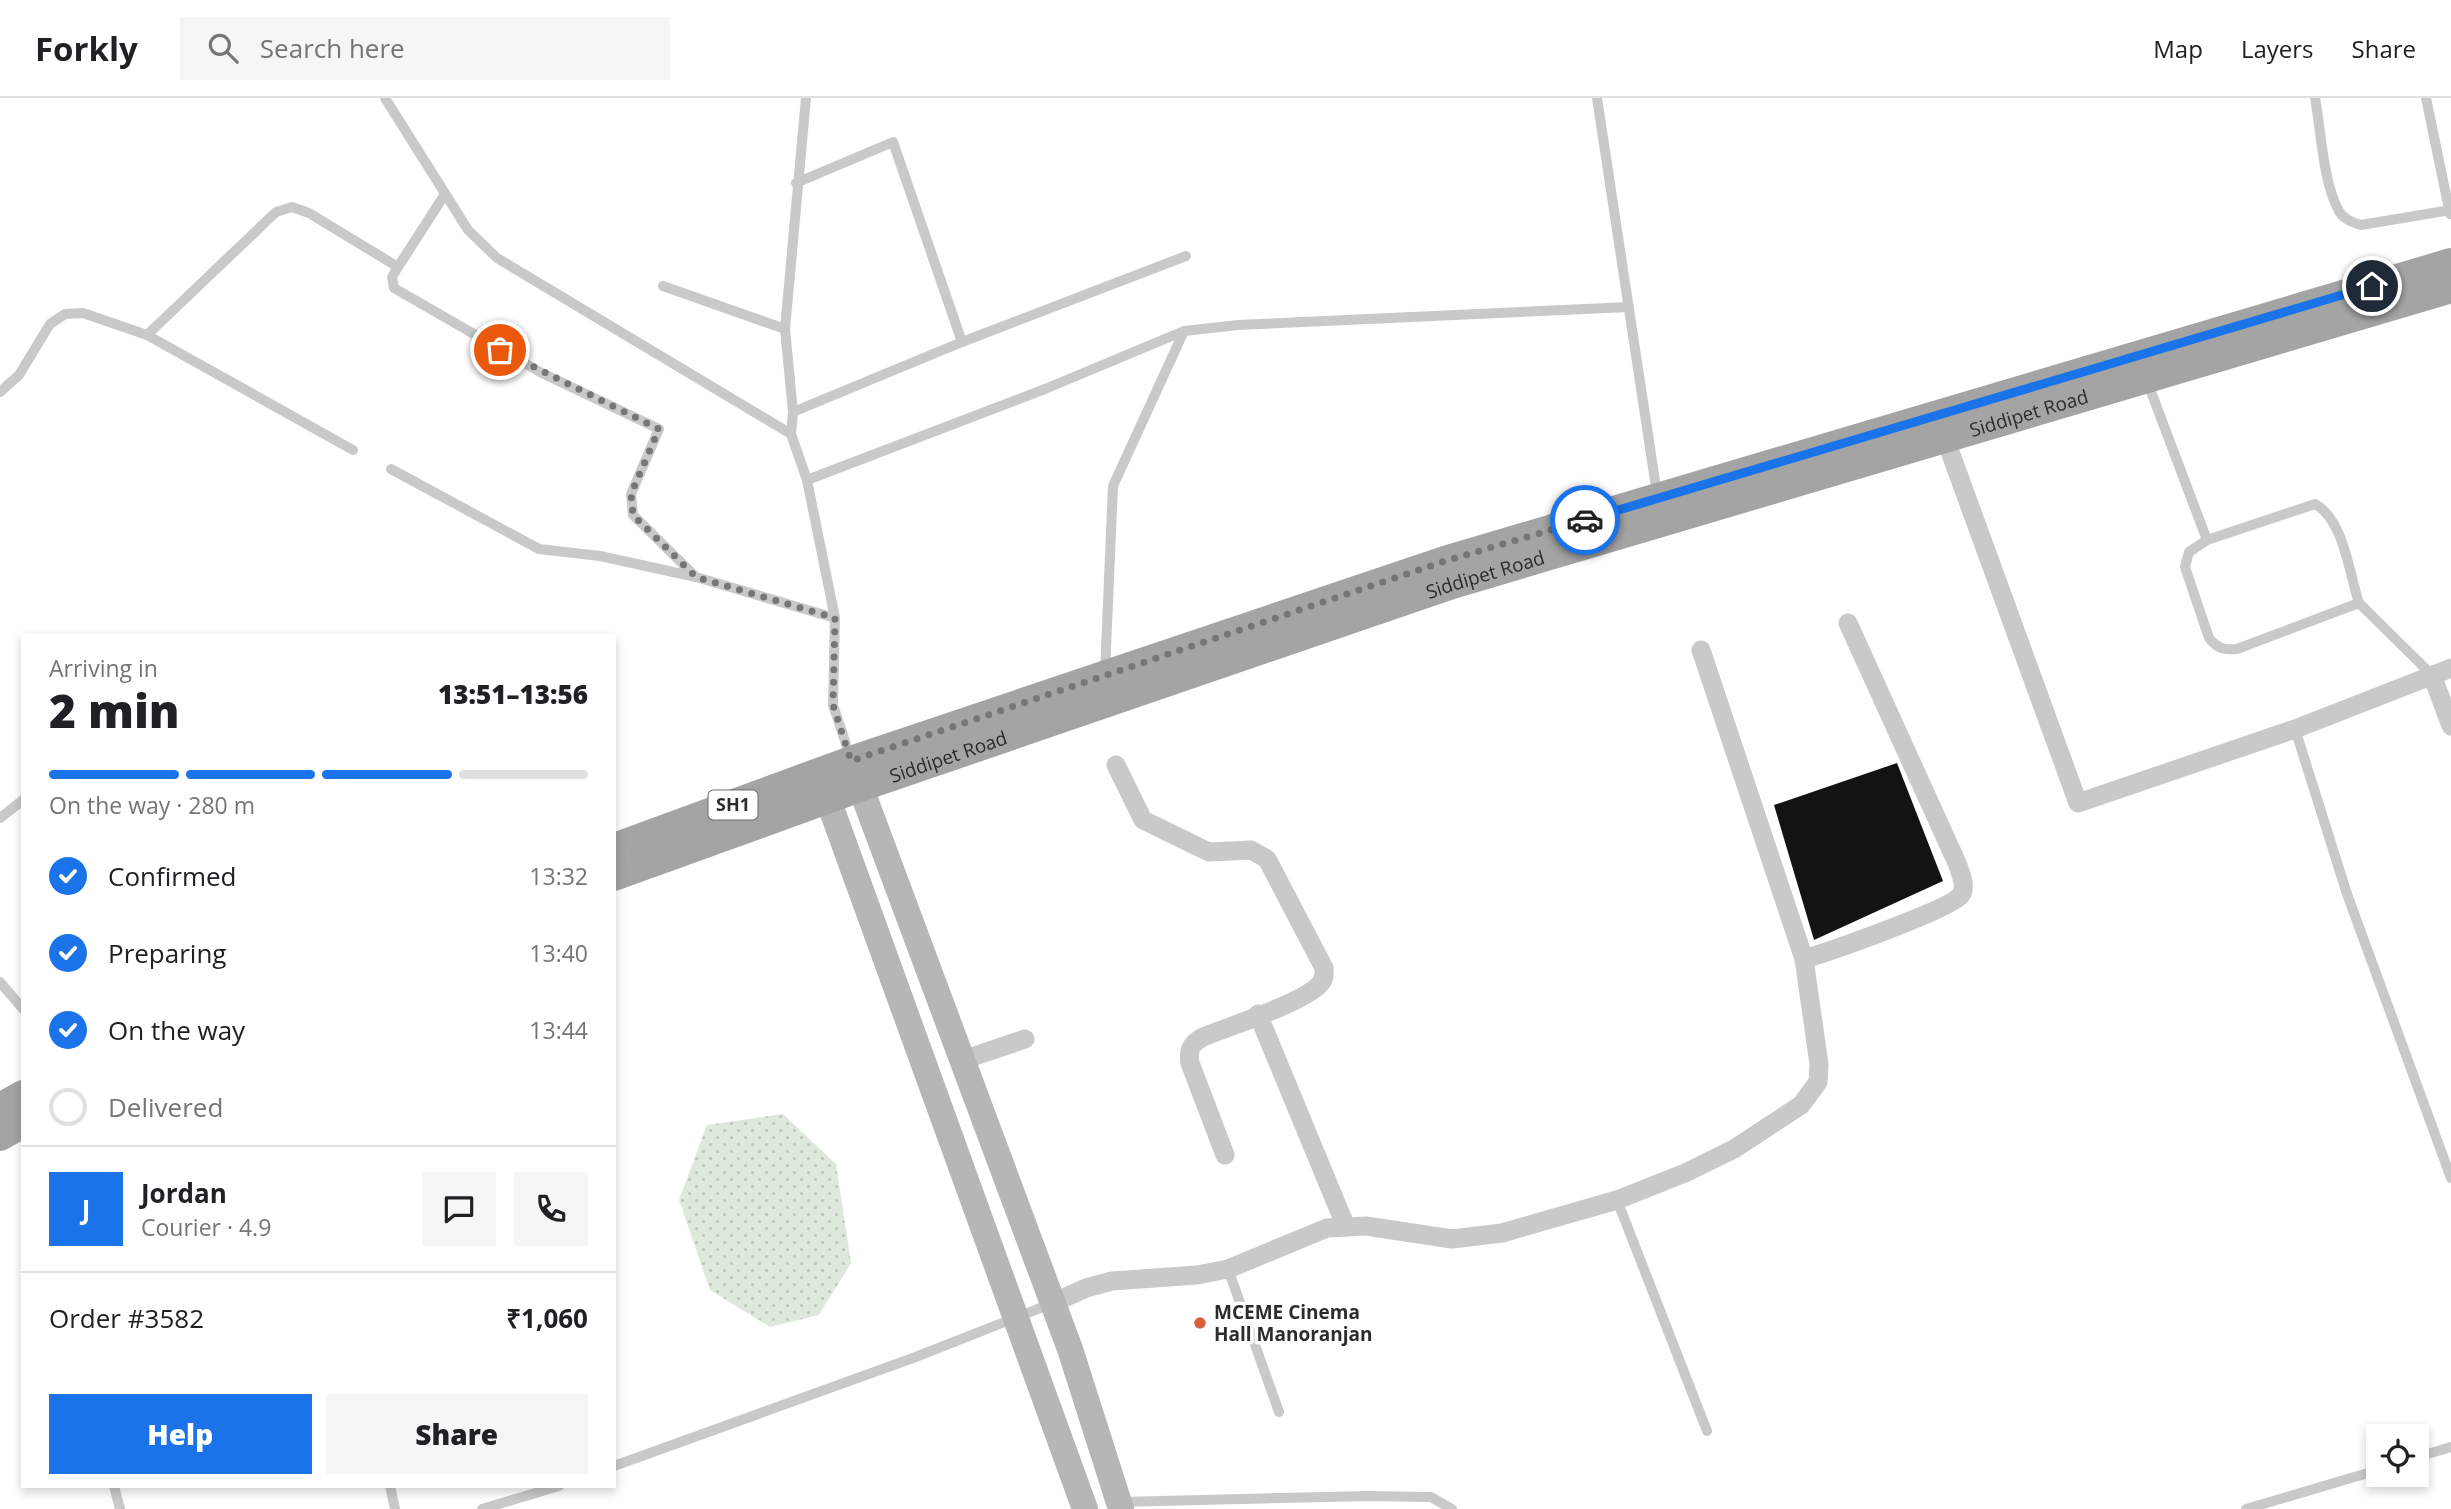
<!DOCTYPE html>
<html lang="en">
<head>
<meta charset="utf-8">
<style>
  :root { --surface:#fff; --page:#f6f6f6; --text:#202124; --muted:#757577; --line:#e0e0e0; --accent:#1a73e8 }
  body { margin:0; font-family:"Open Sans",sans-serif; background:var(--page); color:var(--text); height:100vh; display:flex; flex-direction:column; font-size:26px; white-space:nowrap }
  * { box-sizing:border-box; margin:0 }
  p { font-size:23px; color:var(--muted) }
  .icon { flex:none; width:38px; height:38px; fill:none; stroke:currentColor; stroke-width:2; stroke-linecap:round; stroke-linejoin:round }
  .map { position:relative; flex:1; overflow:hidden }
  .drawer { position:absolute; left:21px; top:536px; width:595px; height:854px; display:flex; flex-direction:column; background:var(--surface); border-radius:0px; box-shadow:0 4px 10px #0003 }
  .drawer>* { flex:none }
  .tools { position:absolute; left:2366px; top:1326px; display:grid; gap:14px }
  .tools a { display:grid; place-items:center; width:63px; height:63px; border-radius:0px; background:var(--surface); box-shadow:0 4px 10px #0003; font-size:35px }
  .pin { position:absolute; display:grid; place-items:center; width:60px; height:60px; color:#fff; margin:-30px; border:4px solid #fff; border-radius:50%; box-shadow:0 2px 7px #0007 }
  .courier { position:absolute; display:grid; place-items:center; width:70px; height:70px; margin:-35px; border:5px solid #1a73e8; border-radius:50%; background:#fff; color:#222; box-shadow:0 2px 9px #0007 }
  .summary em { font-style:normal; font-weight:800 }
  .summary div { display:flex; flex-direction:column-reverse }
  .summary { display:flex; align-items:center; justify-content:space-between; height:119px; padding:0 28px }
  h1 { font-size:46px; font-weight:800; line-height:52px }
  .bar { display:grid; grid-template-columns:repeat(4,1fr); gap:10px 7px; align-content:center; height:84px; padding:0 28px }
  .bar i { height:9px; border-radius:5px; background:var(--line) }
  .bar .selected { background:var(--accent) }
  .bar p { grid-column:span 4 }
  .line { display:flex; align-items:center; gap:18px; padding:0 28px; border-top:2px solid var(--line) }
  .line div { flex:1 }
  .round { display:grid; place-items:center; flex:none; width:74px; height:74px; border-radius:0px; background:var(--page) }
  ol { padding:0 28px; list-style:none }
  li { display:flex; align-items:center; gap:21px; height:77px }
  li p { margin-inline-start:auto }
  li .icon { padding:7px; border-radius:50%; background:var(--accent); color:#fff; stroke-width:4 }
  li:last-child { color:var(--muted) }
  li i { width:38px; height:38px; border:4px solid var(--line); border-radius:50% }
  .action { display:flex; gap:14px; margin-top:auto; padding:14px 28px }
  .action a { flex:1; height:80px; border-radius:0px; background:var(--accent); color:#fff; font-size:28px; font-weight:800; line-height:80px; text-align:center }
  .action a+a { background:var(--page); color:var(--text) }
  header { display:flex; align-items:center; gap:42px; box-sizing:border-box; height:98px; padding:0 35px; background:var(--surface); border-bottom:2px solid var(--line) }
  header strong { font-size:33px }
  nav { display:flex; gap:38px; margin-inline-start:auto; font-size:24px }
  .search { width:490px; height:63px; background:var(--page); display:flex; align-items:center; gap:18px; box-sizing:border-box; padding:0 24px; border-radius:0px; color:var(--muted); font-size:26px }
  .map>svg:first-child { display:block }
  .grass { fill:url(#grass-dots) }
  .building { fill:#131313 }
  .lines { fill:none; stroke-linecap:round; stroke-linejoin:round }
  .lane { stroke:#c9c9c9; stroke-width:10 }
  .street { stroke:#c9c9c9; stroke-width:19 }
  .secondary { stroke:#b6b6b6; stroke-width:26 }
  .primary { stroke:#a4a4a4; stroke-width:30 }
  .done { stroke:#767676; stroke-width:7; stroke-dasharray:0 12.6 }
  .route { stroke:#1a73e8; stroke-width:9 }
  .poi-dot { fill:#d85e39; stroke:#fff; stroke-width:2.5 }
  .labels { text-anchor:middle; stroke-width:7; stroke-linejoin:round; paint-order:stroke }
  .shield { fill:#fff; stroke:#6b6b6b; stroke-width:2 }
  .shield-label { font-size:18px; font-weight:bold; fill:#2c2c2c }
  .street-label { font-size:19px; fill:#2c2c2c; stroke:#fff }
  .poi-label { font-size:19px; font-weight:bold; fill:#2c2c2c; stroke:#fff; text-anchor:start }
</style>
</head>
<body>
<header>
<strong>Forkly</strong>
<div class="search"><svg class="icon" aria-label="search" viewBox="0 0 24 24"><circle cx="10" cy="10" r="6"/><path d="M15 15l6 6"/></svg>Search here</div>
<nav><a>Map</a><a>Layers</a><a>Share</a></nav>
</header>
<div class="map">
<svg width="2451" height="1411" viewBox="0 0 2451 1411">
  <defs>
    <pattern id="grass-dots" width="8" height="8" patternUnits="userSpaceOnUse" patternTransform="scale(1.75)"><rect width="8" height="8" fill="#dde9da"/><path d="M2 2h.1M6 6h.1" fill="none" stroke="#bec8bb" stroke-width="1.8" stroke-linecap="round"/></pattern>
  </defs>
  <rect width="100%" height="100%" fill="#fff"/>
  <path class="grass" d="M783,1016L836,1066L851,1165L819,1217L770,1229L710,1192L679,1102L707,1027Z"/>
  <path class="building" d="M1897,665L1943,783L1814,842L1774,707Z"/>
  <g class="lines">
    <g class="lane">
      <path d="M385,0L468,132L497,160L791,336"/>
      <path d="M806,0L785,231L793,314L791,336L807,382L835,520L833,607L850,658"/>
      <path d="M1597,0L1657,396"/>
      <path d="M2315,0C2321,32 2323,85 2339,113C2343,121 2352,124 2361,127L2451,112"/>
      <path d="M2426,0L2450,116"/>
      <path d="M796,85L893,44L962,244"/>
      <path d="M445,96L398,169L392,179L394,190L540,274L659,331L631,396L633,417L696,479L835,520"/>
      <path d="M663,188L785,231"/>
      <path d="M147,237L353,352"/>
      <path d="M2147,283L2207,442L2189,454L2185,469L2209,540C2218,551 2224,552 2237,551L2359,505L2432,577"/>
      <path d="M0,294L19,277L50,226L65,216L83,215L147,237L276,114L292,109L309,115L398,169"/>
      <path d="M793,314L962,244L1186,158"/>
      <path d="M391,371L539,451L600,458L696,479"/>
      <path d="M807,382L1045,291L1184,233"/>
      <path d="M2207,442L2315,406C2344,422 2349,475 2359,505"/>
      <path d="M1105,574L1113,388L1184,233L1238,227L1629,209"/>
      <path d="M2295,631L2347,796L2451,1080"/>
      <path d="M0,720L23,702"/>
      <path d="M0,884L23,911"/>
      <path d="M1617,1102L1707,1333"/>
      <path d="M1228,1171L1279,1314"/>
      <path d="M2417,1359L2451,1349"/>
      <path d="M614,1368L913,1260L1053,1205"/>
      <path d="M114,1388L120,1411"/>
      <path d="M390,1388L395,1411"/>
      <path d="M1120,1404L1368,1398L1431,1399L1452,1411"/>
      <path d="M482,1411L559,1388"/>
      <path d="M2246,1411L2378,1372"/>
    </g>
    <g class="street">
      <path d="M1945,340L2078,705L2295,631L2451,570"/>
      <path d="M2432,577L2451,628"/>
      <path d="M1116,667L1143,722L1209,754L1251,752L1267,761L1324,870C1324,876 1325,881 1320,886C1303,905 1230,928 1203,939C1191,946 1188,951 1190,965L1225,1057"/>
      <path d="M1804,861C1828,854 1949,812 1961,797C1967,788 1960,774 1957,765L1848,525"/>
      <path d="M1258,916L1346,1129"/>
      <path d="M963,962L1025,941"/>
      <path d="M1053,1205L1086,1190L1112,1183L1197,1177L1228,1171L1327,1130L1366,1128L1452,1141L1502,1135L1617,1102L1685,1075L1734,1051L1801,1007L1818,984L1819,966L1804,861L1701,552"/>
    </g>
    <g class="secondary">
      <path d="M853,669L1070,1251L1121,1411"/>
      <path d="M821,682L1085,1411"/>
    </g>
    <g class="primary">
      <path d="M614,750L851,663L1445,463L2451,165"/>
      <path id="s1" d="M614,778L860,689L1452,486L2451,190"/>
      <path d="M0,1010L23,997"/>
      <path d="M0,1038L23,1025"/>
    </g>
  </g>
  <g class="lines">
    <path class="done" d="M500,252L659,331L631,396L633,417L696,479L835,520L833,607L851,663L1445,463L1585,422"/>
    <path class="route" d="M1585,422L2372,188"/>
  </g>
  <circle class="poi-dot" cx="1200" cy="1225" r="7"/>
  <g class="labels">
    <rect class="shield" x="708.5" y="692.5" width="49" height="29" rx="5"/>
    <g class="shield-label">
      <text x="733" y="713">SH1</text>
    </g>
    <g class="street-label">
      <text dy="7" stroke="none"><textPath href="#s1" startOffset="1489">Siddipet Road</textPath></text>
      <text dy="7" stroke="none"><textPath href="#s1" startOffset="922">Siddipet Road</textPath></text>
      <text dy="7" stroke="none"><textPath href="#s1" startOffset="355">Siddipet Road</textPath></text>
    </g>
    <g class="poi-label">
      <text x="1214" y="1221">MCEME Cinema<tspan x="1214" dy="22">Hall Manoranjan</tspan></text>
    </g>
  </g>
</svg>
<div class="tools">
<a><svg class="icon" aria-label="locate" viewBox="0 0 24 24"><circle cx="12" cy="12" r="6"/><path d="M12 2v4M12 18v4M2 12h4M18 12h4"/></svg></a>
</div>
<div class="pin" style="left:500px;top:252px;background:#ea580c"><svg class="icon" aria-label="bag" viewBox="0 0 24 24"><path d="M5 8h14l-1 12H6zM9 8a3 3 0 0 1 6 0"/></svg></div>
<div class="pin" style="left:2372px;top:188px;background:#1f2937"><svg class="icon" aria-label="home" viewBox="0 0 24 24"><path d="M3 11l9-7 9 7M6 9v11h12V9"/></svg></div>
<div class="courier" style="left:1585px;top:422px"><svg class="icon" aria-label="car" viewBox="0 0 24 24"><path d="M5 17H2v-5l4-1 3-4h7l3 4 3 1v5h-3M9 17h6M6 11h13"/><circle cx="7" cy="17" r="2"/><circle cx="17" cy="17" r="2"/></svg></div>
<section class="drawer">
<div class="summary"><div><h1>2 min</h1><p>Arriving in</p></div><em>13:51–13:56</em></div>
<div class="bar"><i class="selected"></i><i class="selected"></i><i class="selected"></i><i></i><p>On the way · 280 m</p></div>
<ol>
<li><svg class="icon" aria-label="check" viewBox="0 0 24 24"><path d="M5 12l5 5 9-10"/></svg>Confirmed<p>13:32</p></li>
<li><svg class="icon" aria-label="check" viewBox="0 0 24 24"><path d="M5 12l5 5 9-10"/></svg>Preparing<p>13:40</p></li>
<li><svg class="icon" aria-label="check" viewBox="0 0 24 24"><path d="M5 12l5 5 9-10"/></svg>On the way<p>13:44</p></li>
<li><i></i>Delivered</li>
</ol>
<div class="line" style="height:126px"><b class="round" style="background:var(--accent);color:#fff">J</b><div><b>Jordan</b><p>Courier · 4.9</p></div><a class="round"><svg class="icon" aria-label="chat" viewBox="0 0 24 24"><path d="M4 5h16v11H9l-5 4z"/></svg></a><a class="round"><svg class="icon" aria-label="phone" viewBox="0 0 24 24"><path d="M5 4h4l2 5-3 2q2 4 5 5l2-3 5 2v4C11 20 4 13 5 4z"/></svg></a></div>
<div class="line" style="height:91px"><div>Order #3582</div><b>₹1,060</b></div>
<div class="action"><a>Help</a><a>Share</a></div>
</section>
</div>
</body>
</html>
